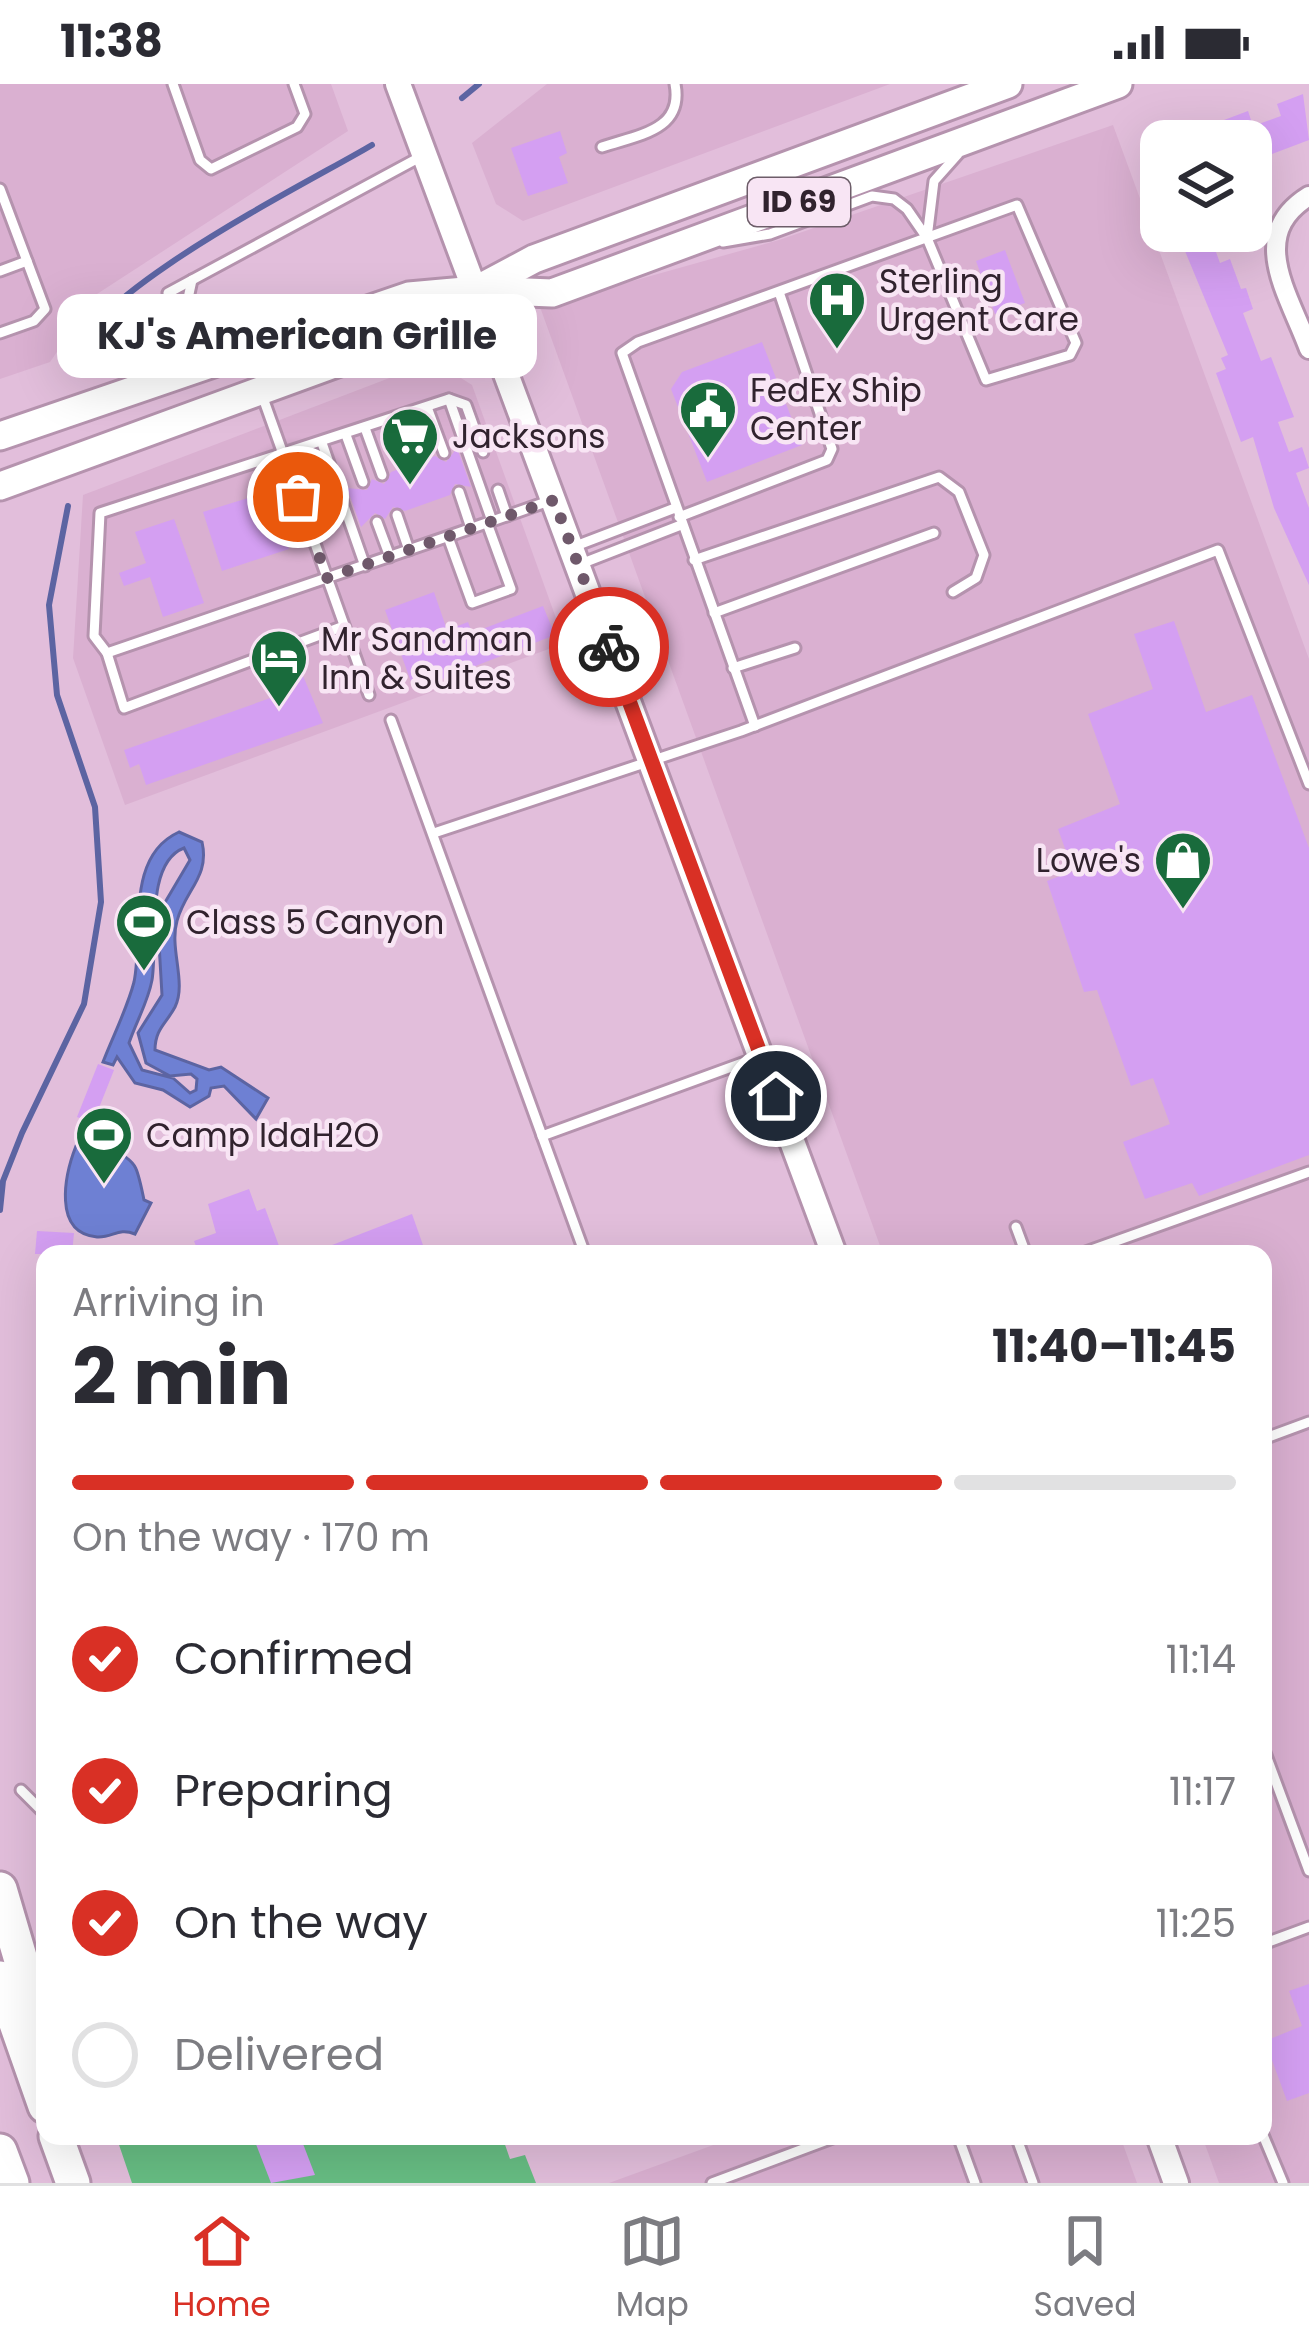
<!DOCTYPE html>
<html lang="en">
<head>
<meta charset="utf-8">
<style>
  :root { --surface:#fff; --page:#f2f2f3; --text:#2b2b33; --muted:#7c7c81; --line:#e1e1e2; --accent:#d93025 }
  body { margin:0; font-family:Poppins,sans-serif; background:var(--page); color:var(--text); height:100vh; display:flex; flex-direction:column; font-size:45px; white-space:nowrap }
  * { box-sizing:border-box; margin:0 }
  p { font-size:39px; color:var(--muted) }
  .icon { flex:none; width:66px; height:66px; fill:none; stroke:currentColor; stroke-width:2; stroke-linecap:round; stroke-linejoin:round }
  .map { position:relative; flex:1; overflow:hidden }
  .drawer { position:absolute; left:36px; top:1161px; width:1236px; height:900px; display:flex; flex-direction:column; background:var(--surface); border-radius:24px; box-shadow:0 12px 48px #0002 }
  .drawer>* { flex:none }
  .tools { position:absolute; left:1140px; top:36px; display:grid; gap:24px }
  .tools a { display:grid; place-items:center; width:132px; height:132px; border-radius:24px; background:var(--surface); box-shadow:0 12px 48px #0002; font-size:60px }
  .pin { position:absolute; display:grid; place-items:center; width:102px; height:102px; color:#fff; margin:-51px; border:6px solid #fff; border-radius:50%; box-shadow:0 3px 12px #0007 }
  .courier { position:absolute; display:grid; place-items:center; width:120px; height:120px; margin:-60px; border:9px solid #d93025; border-radius:50%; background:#fff; color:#222; box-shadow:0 3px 15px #0007 }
  .bubble { position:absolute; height:84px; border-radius:24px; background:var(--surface); box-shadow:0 12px 48px #0002; font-size:39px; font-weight:700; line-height:84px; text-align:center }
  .headline em { font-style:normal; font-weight:700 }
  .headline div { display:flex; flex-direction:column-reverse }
  .headline { display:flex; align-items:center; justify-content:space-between; height:204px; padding:0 36px }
  h1 { font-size:78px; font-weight:700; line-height:90px }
  .bar { display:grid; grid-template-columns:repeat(4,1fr); gap:18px 12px; align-content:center; height:144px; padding:0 36px }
  .bar i { height:15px; border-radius:9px; background:var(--line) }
  .bar .current { background:var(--accent) }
  .bar p { grid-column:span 4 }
  ol { padding:0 36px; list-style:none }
  li { display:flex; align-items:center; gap:36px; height:132px }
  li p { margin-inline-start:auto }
  li .icon { padding:12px; border-radius:50%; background:var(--accent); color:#fff; stroke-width:4 }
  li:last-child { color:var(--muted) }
  li i { width:66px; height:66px; border:6px solid var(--line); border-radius:50% }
  .status { display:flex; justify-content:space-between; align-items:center; height:84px; padding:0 60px; background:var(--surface); direction:ltr }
  .status svg { height:33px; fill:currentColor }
  .menu { display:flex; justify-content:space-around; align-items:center; height:168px; border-top:3px solid var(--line); background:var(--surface); font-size:33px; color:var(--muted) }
  .menu a { display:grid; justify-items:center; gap:6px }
  .menu .current { color:var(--accent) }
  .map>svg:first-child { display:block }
  .built { fill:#dab0d1 }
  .green { fill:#67bd83 }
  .water { fill:#6e80d3; stroke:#5c64a2; stroke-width:3; fill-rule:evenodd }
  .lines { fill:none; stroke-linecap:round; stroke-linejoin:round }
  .stream { stroke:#5c64a2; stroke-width:6 }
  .building { fill:#d49ff2 }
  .lane-casing { stroke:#b593ae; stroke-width:15 }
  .street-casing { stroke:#b593ae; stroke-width:24 }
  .secondary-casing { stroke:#b593ae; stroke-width:30 }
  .primary-casing { stroke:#b593ae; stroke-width:33 }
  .highway-casing { stroke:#b593ae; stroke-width:39 }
  .lane { stroke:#fff; stroke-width:9 }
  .street { stroke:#fff; stroke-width:18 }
  .secondary { stroke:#fff; stroke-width:24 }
  .primary { stroke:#fff; stroke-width:27 }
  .highway { stroke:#fff; stroke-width:33 }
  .done { stroke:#6f596b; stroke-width:12; stroke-dasharray:0 21.6 }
  .route { stroke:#d93025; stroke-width:15 }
  .labels { text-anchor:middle; stroke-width:9; stroke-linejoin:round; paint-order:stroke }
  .shield { fill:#f8e5f4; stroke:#6d5d69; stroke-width:3 }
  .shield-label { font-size:30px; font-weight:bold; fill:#31232e }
  .poi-label { font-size:33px; fill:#31232e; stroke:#f8e5f4; text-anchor:start }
</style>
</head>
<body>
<div class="status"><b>11:38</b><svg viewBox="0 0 49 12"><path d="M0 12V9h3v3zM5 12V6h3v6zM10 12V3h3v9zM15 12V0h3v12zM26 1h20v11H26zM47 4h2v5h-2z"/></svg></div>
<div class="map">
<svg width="1309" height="2099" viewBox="0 0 1309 2099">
  <rect width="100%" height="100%" fill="#e2bedb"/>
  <g class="built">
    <path d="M0,0H331L348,47L97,210L50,278L0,295Z"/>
    <path d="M547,0H890L523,137L496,120L472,59Z"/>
    <path d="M1113,41L1309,575V2099H1219L1202,2052H1263V1170H883L540,223L779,156Z"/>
    <path d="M434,277L472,301L565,559L125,721L73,574L83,411Z"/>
    <path d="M738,2052H1120L1137,2099H609Z"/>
  </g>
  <path class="green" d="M116,2052H502L510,2075L525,2071L536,2099H132Z"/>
  <g class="water">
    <path d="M179,748L202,758C210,793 185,806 177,837C169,864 187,899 175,923C166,940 155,945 155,966L209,986L221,983L268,1014L256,1035L224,1002L211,1004L209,1012L190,1023L163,1006L135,999L117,973L113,981L103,978C113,952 127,925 134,898C144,851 124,773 179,748ZM184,764L190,776L164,820L158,842L162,911L138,949L146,979L170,992L191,990L197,995L196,1006L190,1009L173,994L142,986L129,959C136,938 148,918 152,896C158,862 144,779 184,764Z"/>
    <path d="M107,1057C134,1085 134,1066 144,1116L151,1119L135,1150C118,1143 113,1154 97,1153C52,1149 65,1090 76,1062L104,1063Z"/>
  </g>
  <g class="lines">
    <g class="stream">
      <path d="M462,14L479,0"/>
      <path d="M71,281C81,211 308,99 372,61"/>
      <path d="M0,1126L3,1097L22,1049L84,920L101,818L95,723L57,611L49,521L68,422"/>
    </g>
  </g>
  <g class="building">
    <path d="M1303,10L1309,56L1251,78V57H1213L1208,42L1248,27L1253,42L1281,32L1277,20Z"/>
    <path d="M560,47L567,69L559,73L568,99L528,112L511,64Z"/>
    <path d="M1212,157L1220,179L1230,175L1241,205L1246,204L1253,225L1243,229L1261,277L1271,273L1294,333L1278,338L1289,368L1302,363L1309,384L1296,389L1309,424V501L1274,424L1253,353L1241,358L1216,289L1226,285L1221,274L1228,271L1185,167Z"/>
    <path d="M1005,166L1025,219L995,230L976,177Z"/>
    <path d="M762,258L802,361L707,398L671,305L682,288Z"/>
    <path d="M457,364L471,403L455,400L450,411L405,427L393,423L385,435L375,429L361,443L347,404L367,406L372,395L384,400L391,388L435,372L446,378Z"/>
    <path d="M270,407L289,465L222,487L203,428Z"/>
    <path d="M174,435L204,519L163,533L150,493L124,502L119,489L146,479L135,448Z"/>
    <path d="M434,508L447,546L468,538L472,549L543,522L555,551L414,606L385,526Z"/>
    <path d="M1174,537L1206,628L1252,611L1309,764V1071L1199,1112L1192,1099L1145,1115L1123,1058L1170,1040L1153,994L1131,1002L1097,906L1084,908L1047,797L1073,787L1058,745L1120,720L1088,630L1153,605L1134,550Z"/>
    <path d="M295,573L323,639L146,701L139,680L130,684L124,666L279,611L276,602L288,598L281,578Z"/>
    <path d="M98,980L114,986L93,1039L77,1033Z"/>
    <path d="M249,1105L257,1127L265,1124L282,1170H199L194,1157L216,1149L208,1120Z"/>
    <path d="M412,1130L424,1164L407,1170H309Z"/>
    <path d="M37,1147L74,1149L72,1170H35Z"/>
    <path d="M1309,1900V2009L1287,2017L1265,1957L1302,1942L1289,1907Z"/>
    <path d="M263,2052H300L315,2091L271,2099L254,2055Z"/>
  </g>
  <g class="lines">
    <g class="lane-casing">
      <g id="lane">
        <path d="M173,0L200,76L211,85L297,43L305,30L294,0"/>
        <path d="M602,63C637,51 684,47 675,0"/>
        <path d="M0,105L45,225L34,237L0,249"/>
        <path d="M723,158L770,150L872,112L894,115L907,125L927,154L934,97L958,70"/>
        <path d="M0,187L27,177"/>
        <path d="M168,209L422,72"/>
        <path d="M164,293L160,249L187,219L192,196"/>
        <path d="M262,311L369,611"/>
        <path d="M449,315L466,321L483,368"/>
        <path d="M427,323L444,369"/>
        <path d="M365,344L382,391"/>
        <path d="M346,351L363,398"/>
        <path d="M322,359L365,482"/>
        <path d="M498,406L507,432"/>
        <path d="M459,408L471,444"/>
        <path d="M397,431L409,466"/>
        <path d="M679,433L827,376L832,365L779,208"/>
        <path d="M492,437L449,315L100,429L94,552L107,569C254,519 402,469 549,417"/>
        <path d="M377,438L390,473"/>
        <path d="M448,453L472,519L511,505L487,439"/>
        <path d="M573,463L675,424"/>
        <path d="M694,476L939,393L959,408L984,471L976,494L953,508"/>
        <path d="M578,481L681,441"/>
        <path d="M714,529L934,449"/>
        <path d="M107,569L124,624L344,542"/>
        <path d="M733,584L795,564"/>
        <path d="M391,636L585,1170"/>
        <path d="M755,642L622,269L638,258L1017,121L1076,259L1070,271L986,296L927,154"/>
        <path d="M434,749L741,647L1218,466L1309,700"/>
        <path d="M542,1052L756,974"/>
        <path d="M1016,1143L1026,1170"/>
        <path d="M1080,1170L1309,1088"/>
        <path d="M1263,1355L1309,1338"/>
        <path d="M1263,1663L1309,1787"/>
        <path d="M21,1706L45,1730"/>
        <path d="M1263,1860L1309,1843"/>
        <path d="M1263,2051L1283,2099"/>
        <path d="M958,2052L975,2099"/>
        <path d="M1016,2052L1033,2099"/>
        <path d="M712,2099L838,2052"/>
      </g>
    </g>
    <g class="street-casing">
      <path id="street" d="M1309,112C1246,151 1289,210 1309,265"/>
    </g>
    <g class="secondary-casing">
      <g id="secondary">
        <path d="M398,0L834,1170"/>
        <path d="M1159,2052L1176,2099"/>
      </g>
    </g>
    <g class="primary-casing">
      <g id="primary">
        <path d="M0,352L409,212L476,206L552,209L1118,0"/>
        <path d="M0,402L427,246L476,206L534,175L1008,0"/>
      </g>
    </g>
    <g class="highway-casing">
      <g id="highway">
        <path d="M0,1805L45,1958"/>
        <path d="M0,1894L45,2022"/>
        <path d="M56,2052L73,2099"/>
        <path d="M0,2067L12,2099"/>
      </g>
    </g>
    <use href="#lane" class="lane"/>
    <use href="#street" class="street"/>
    <use href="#secondary" class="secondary"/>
    <use href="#primary" class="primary"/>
    <use href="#highway" class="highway"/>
  </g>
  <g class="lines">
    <path class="done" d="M298,413L327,494L554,416L609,563"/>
    <path class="route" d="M609,563L776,1012"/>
  </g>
  <defs>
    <g id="hospital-pin" transform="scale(3)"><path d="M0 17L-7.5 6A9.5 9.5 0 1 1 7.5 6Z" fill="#196b3c" stroke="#f8e5f4"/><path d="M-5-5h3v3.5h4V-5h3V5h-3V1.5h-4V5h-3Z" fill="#fff"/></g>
    <g id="civic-pin" transform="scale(3)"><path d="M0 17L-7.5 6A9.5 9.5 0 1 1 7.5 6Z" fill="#196b3c" stroke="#f8e5f4"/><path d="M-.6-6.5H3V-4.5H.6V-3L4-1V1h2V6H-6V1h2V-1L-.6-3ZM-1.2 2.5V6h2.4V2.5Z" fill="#fff"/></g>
    <g id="supermarket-pin" transform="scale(3)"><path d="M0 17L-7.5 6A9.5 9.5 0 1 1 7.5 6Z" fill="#196b3c" stroke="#f8e5f4"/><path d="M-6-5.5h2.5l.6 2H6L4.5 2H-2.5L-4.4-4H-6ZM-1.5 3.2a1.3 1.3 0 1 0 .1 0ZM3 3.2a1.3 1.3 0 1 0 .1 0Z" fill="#fff"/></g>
    <g id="hotel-pin" transform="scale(3)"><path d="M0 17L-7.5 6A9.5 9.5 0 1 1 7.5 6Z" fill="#196b3c" stroke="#f8e5f4"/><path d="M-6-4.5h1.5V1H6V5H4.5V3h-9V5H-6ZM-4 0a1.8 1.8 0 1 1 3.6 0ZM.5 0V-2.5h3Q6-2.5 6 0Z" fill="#fff"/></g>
    <g id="shop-pin" transform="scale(3)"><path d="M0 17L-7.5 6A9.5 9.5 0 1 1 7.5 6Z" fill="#196b3c" stroke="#f8e5f4"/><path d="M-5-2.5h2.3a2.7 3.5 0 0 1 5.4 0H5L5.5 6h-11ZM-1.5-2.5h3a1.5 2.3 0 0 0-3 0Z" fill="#fff"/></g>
    <g id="stadium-pin" transform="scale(3)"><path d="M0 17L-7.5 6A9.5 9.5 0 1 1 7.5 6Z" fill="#196b3c" stroke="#f8e5f4"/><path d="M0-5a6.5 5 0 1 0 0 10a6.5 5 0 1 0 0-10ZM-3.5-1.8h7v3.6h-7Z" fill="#fff"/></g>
  </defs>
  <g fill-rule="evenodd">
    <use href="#hospital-pin" x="837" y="216"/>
    <use href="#civic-pin" x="708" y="325"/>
    <use href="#supermarket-pin" x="410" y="352"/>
    <use href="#hotel-pin" x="279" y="574"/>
    <use href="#shop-pin" x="1183" y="776"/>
    <use href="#stadium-pin" x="144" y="838"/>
    <use href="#stadium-pin" x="104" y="1051"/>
  </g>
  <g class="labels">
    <rect class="shield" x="748" y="94" width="102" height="48" rx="9"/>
    <g class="shield-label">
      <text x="799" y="128">ID 69</text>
    </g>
    <g class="poi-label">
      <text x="879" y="209">Sterling<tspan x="879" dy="38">Urgent Care</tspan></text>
      <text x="750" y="318">FedEx Ship<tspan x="750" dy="38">Center</tspan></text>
      <text x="452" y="364">Jacksons</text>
      <text x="321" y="567">Mr Sandman<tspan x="321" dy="38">Inn &amp; Suites</tspan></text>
      <text x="1141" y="788" text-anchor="end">Lowe's</text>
      <text x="186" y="850">Class 5 Canyon</text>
      <text x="146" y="1063">Camp IdaH2O</text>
    </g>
  </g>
</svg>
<div class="tools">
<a><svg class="icon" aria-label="layers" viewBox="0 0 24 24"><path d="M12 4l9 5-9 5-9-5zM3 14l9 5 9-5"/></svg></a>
</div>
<div class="pin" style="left:298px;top:413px;background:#ea580c"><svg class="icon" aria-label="bag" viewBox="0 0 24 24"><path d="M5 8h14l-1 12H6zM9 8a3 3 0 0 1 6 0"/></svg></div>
<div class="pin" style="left:776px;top:1012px;background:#1f2937"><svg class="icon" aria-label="home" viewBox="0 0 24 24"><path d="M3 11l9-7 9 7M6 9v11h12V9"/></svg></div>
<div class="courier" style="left:609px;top:563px"><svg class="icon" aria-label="bike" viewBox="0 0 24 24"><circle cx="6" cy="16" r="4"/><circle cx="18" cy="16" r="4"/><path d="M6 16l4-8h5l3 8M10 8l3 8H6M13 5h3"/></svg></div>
<div class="bubble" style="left:57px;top:210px;width:480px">KJ's American Grille</div>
<section class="drawer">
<div class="headline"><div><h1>2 min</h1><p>Arriving in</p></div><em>11:40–11:45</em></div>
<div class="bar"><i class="current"></i><i class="current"></i><i class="current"></i><i></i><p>On the way · 170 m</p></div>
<ol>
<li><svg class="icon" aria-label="check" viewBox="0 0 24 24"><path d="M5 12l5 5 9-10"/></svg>Confirmed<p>11:14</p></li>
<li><svg class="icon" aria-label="check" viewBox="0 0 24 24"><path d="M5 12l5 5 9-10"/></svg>Preparing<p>11:17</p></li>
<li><svg class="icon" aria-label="check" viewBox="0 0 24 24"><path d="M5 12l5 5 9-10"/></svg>On the way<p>11:25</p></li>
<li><i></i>Delivered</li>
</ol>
</section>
</div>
<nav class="menu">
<a class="current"><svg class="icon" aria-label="home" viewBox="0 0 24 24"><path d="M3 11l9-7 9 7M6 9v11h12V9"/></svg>Home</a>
<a><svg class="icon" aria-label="map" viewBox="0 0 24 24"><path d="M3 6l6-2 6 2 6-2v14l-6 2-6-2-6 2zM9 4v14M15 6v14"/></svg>Map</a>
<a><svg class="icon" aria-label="saved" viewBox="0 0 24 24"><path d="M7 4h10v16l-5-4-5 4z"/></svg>Saved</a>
</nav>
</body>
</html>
